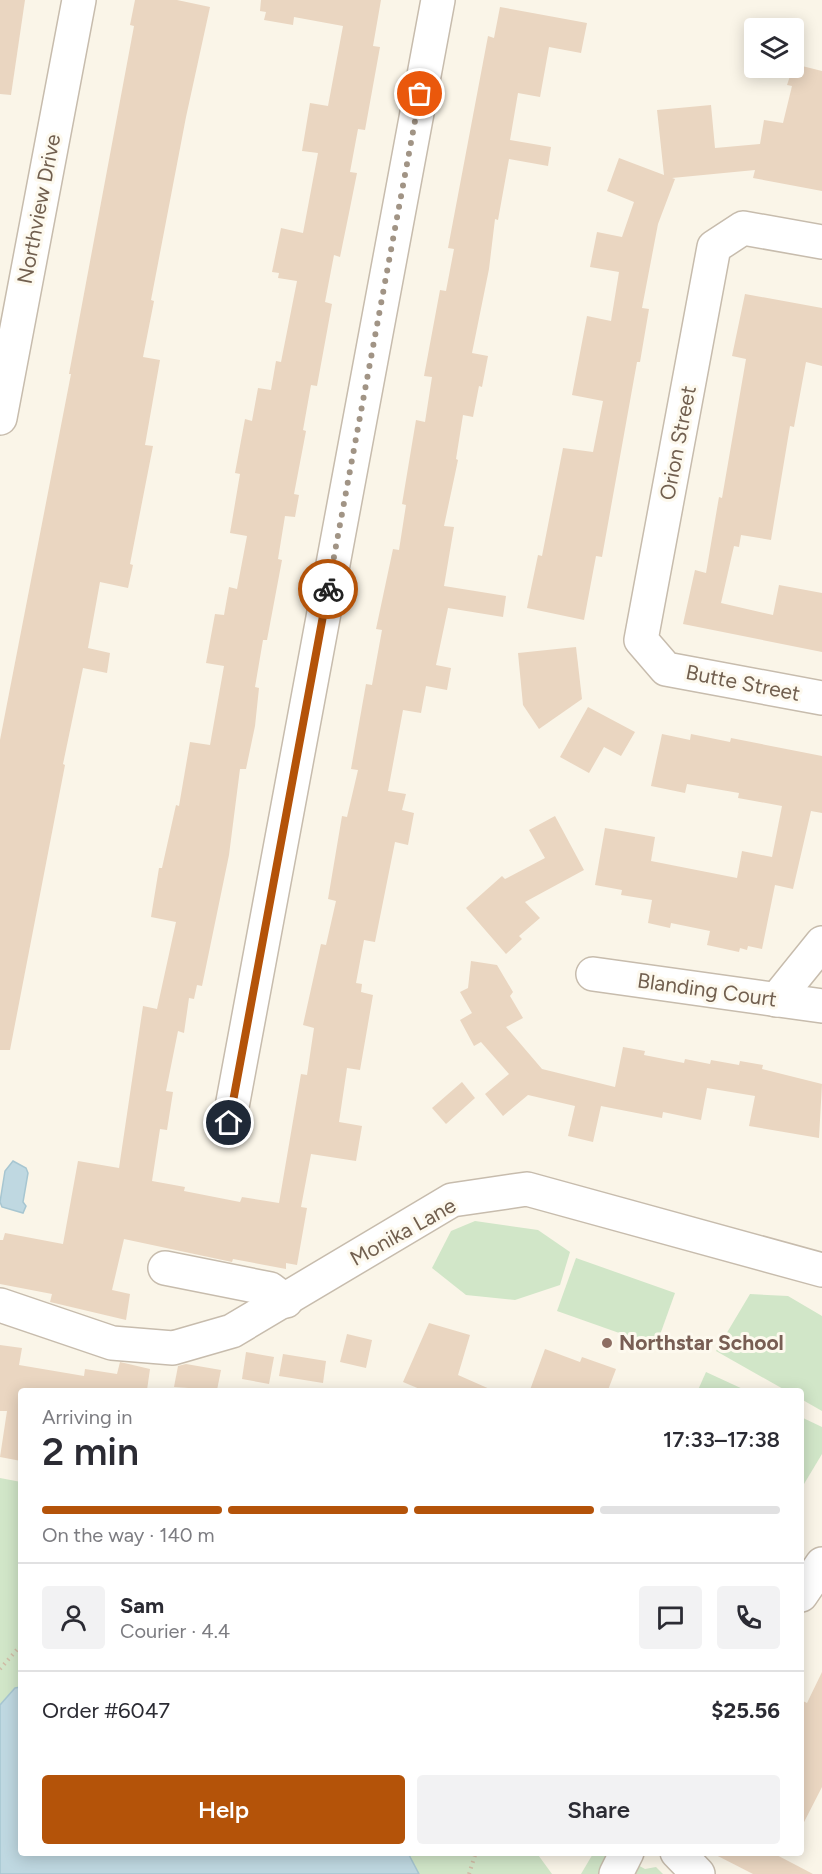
<!DOCTYPE html>
<html lang="en">
<head>
<meta charset="utf-8">
<style>
  :root { --surface:#fff; --page:#f2f2f3; --text:#2b2b33; --muted:#7c7c81; --line:#e1e1e2; --accent:#b45309 }
  body { margin:0; font-family:Figtree,sans-serif; background:var(--page); color:var(--text); height:100vh; display:flex; flex-direction:column; font-size:22px; white-space:nowrap }
  * { box-sizing:border-box; margin:0 }
  p { font-size:20px; color:var(--muted) }
  .icon { flex:none; width:33px; height:33px; fill:none; stroke:currentColor; stroke-width:2; stroke-linecap:round; stroke-linejoin:round }
  .map { position:relative; flex:1; overflow:hidden }
  .sheet { position:absolute; left:18px; top:1388px; width:786px; height:468px; display:flex; flex-direction:column; background:var(--surface); border-radius:6px; box-shadow:0 3px 15px #0003 }
  .sheet>* { flex:none }
  .controls { position:absolute; left:744px; top:18px; display:grid; gap:12px }
  .controls a { display:grid; place-items:center; width:60px; height:60px; border-radius:6px; background:var(--surface); box-shadow:0 3px 15px #0003; font-size:30px }
  .pin { position:absolute; display:grid; place-items:center; width:51px; height:51px; color:#fff; margin:-26px; border:3px solid #fff; border-radius:50%; box-shadow:0 2px 6px #0007 }
  .courier { position:absolute; display:grid; place-items:center; width:60px; height:60px; margin:-30px; border:4px solid #b45309; border-radius:50%; background:#fff; color:#222; box-shadow:0 2px 8px #0007 }
  .headline em { font-style:normal; font-weight:600 }
  .headline div { display:flex; flex-direction:column-reverse }
  .headline { display:flex; align-items:center; justify-content:space-between; height:102px; padding:0 24px }
  h1 { font-size:39px; font-weight:600; line-height:45px }
  .bar { display:grid; grid-template-columns:repeat(4,1fr); gap:9px 6px; align-content:center; height:72px; padding:0 24px }
  .bar i { height:8px; border-radius:4px; background:var(--line) }
  .bar .selected { background:var(--accent) }
  .bar p { grid-column:span 4 }
  .line { display:flex; align-items:center; gap:15px; padding:0 24px; border-top:2px solid var(--line) }
  .line div { flex:1 }
  .round { display:grid; place-items:center; flex:none; width:63px; height:63px; border-radius:6px; background:var(--page) }
  .cta { display:flex; gap:12px; margin-top:auto; padding:12px 24px }
  .cta a { flex:1; height:69px; border-radius:6px; background:var(--accent); color:#fff; font-size:24px; font-weight:600; line-height:69px; text-align:center }
  .cta a+a { background:var(--page); color:var(--text) }
  .map>svg:first-child { display:block }
  .green { fill:#d1e6c8 }
  .water { fill:#bfd8e1; stroke:#a7c6d1; stroke-width:1.5 }
  .building { fill:#ead6c1 }
  .lines { fill:none; stroke-linecap:round; stroke-linejoin:round }
  .minor-casing { stroke:#c7bcad; stroke-width:36 }
  .path { stroke:#d0bca6; stroke-width:4; stroke-dasharray:1.5 4.5; stroke-linecap:butt }
  .minor { stroke:#fff; stroke-width:33 }
  .done { stroke:#a19485; stroke-width:6; stroke-dasharray:0 10.8 }
  .route { stroke:#b45309; stroke-width:8 }
  .education-dot { fill:#8d6e63; stroke:#fdf9ee; stroke-width:2 }
  .labels { text-anchor:middle; stroke-width:6; stroke-linejoin:round; paint-order:stroke }
  .street-label { font-size:21px; fill:#715f4f; stroke:#fdf9ee }
  .education-label { font-size:21px; font-weight:bold; fill:#785e54; stroke:#fdf9ee; text-anchor:start }
</style>
</head>
<body>
<div class="map">
<svg width="822" height="1874" viewBox="0 0 822 1874">
  <rect width="100%" height="100%" fill="#faf5e8"/>
  <g class="green">
    <path d="M475,1221L538,1230L570,1252L560,1285L515,1300L466,1295L432,1268L451,1231Z"/>
    <path d="M576,1258L675,1293L656,1346L557,1311Z"/>
    <path d="M750,1294L788,1296L822,1316V1411L801,1399V1390H785L716,1351Z"/>
    <path d="M706,1372L745,1390H698Z"/>
    <path d="M801,1417L822,1427V1454L801,1489Z"/>
    <path d="M0,1478L21,1482V1852H536L552,1874H0Z"/>
    <path d="M594,1852L616,1853L645,1869L656,1867L663,1874H581Z"/>
  </g>
  <g class="water">
    <path d="M13,1161L26,1168L28,1173L23,1202L26,1206L23,1213L2,1207L0,1202L5,1171Z"/>
    <path d="M21,1687V1852L408,1853L419,1874H0V1705L15,1688Z"/>
  </g>
  <g class="building">
    <path d="M0,0H25L11,95L0,94Z"/>
    <path d="M135,0H177L210,7L186,117L151,300L154,301L143,357L160,360L145,445L153,446L130,564L133,565L128,588L100,582L88,648L110,653L107,673L83,668L63,764L65,765L10,1050H0V740L71,374H69L134,26L130,25Z"/>
    <path d="M261,0H381L373,46L380,47L365,130L358,129L350,172L357,173L349,213L340,257L334,255L325,302L332,304L317,386L311,385L303,430L306,431L294,494L299,495L295,517L285,516L278,559L282,560L267,640H263L255,687L259,688L255,726L246,769H240L229,855L202,986L197,985L194,999L189,998L184,1033L178,1031L166,1091L173,1092L167,1130L160,1129L152,1181L185,1187L184,1191L240,1202L242,1197L279,1203L301,1074L307,1075L314,1028L303,1025L321,944L326,945L336,901L328,899L342,816L347,817L358,770L351,769L366,684L372,685L382,630L376,629L393,549L399,550L406,505L402,504L416,420L425,422L432,377L424,376L440,290L446,291L454,249L448,248L488,36L494,38L500,7L587,23L581,53L549,47L540,97L518,93L510,140L551,147L548,166L509,159L498,220L495,219L489,269L472,353L488,356L482,387L479,386L473,417L463,415L456,459L458,460L444,526L454,527L444,586L506,596L503,617L448,608L436,665L451,668L447,690L426,686L421,713L403,710L388,791L406,794L402,810L414,813L408,845L395,842L375,942L364,940L356,983L362,984L361,992L373,995L360,1070L347,1068L339,1122L362,1126L356,1161L311,1154L301,1207L307,1208L297,1265L286,1263V1269L233,1259L232,1262L124,1239L112,1290L130,1294L126,1320L50,1302L52,1294L0,1284V1240H3L5,1233L63,1244L78,1161L119,1168L143,1006L157,1009L176,922L151,917L159,868H162L176,805L179,806L190,742L210,745L224,666L206,663L215,614L224,615L229,587L237,589L247,536L230,533L240,474L235,473L245,419L252,421L258,388L271,390L276,361L281,362L297,281L278,278L279,273L272,272L281,228L303,233L318,153L302,151L310,103L328,106L343,26L294,17L293,25L264,20L266,12L260,11Z"/>
    <path d="M794,64L822,71V191L753,178L755,170L672,178L675,179L658,224L642,308L649,309L640,362H637L602,557L596,556L584,620L527,608L538,555L542,556L563,448L593,452L603,401L572,395L587,316L611,321L619,272L590,267L597,232L622,237L634,202L607,191L619,158L664,175L657,110L711,105L715,148L760,144L764,120L783,123L792,86L787,85Z"/>
    <path d="M745,294L822,308V366L806,362L794,427L790,426L771,540L741,535L739,547L734,546L721,603L773,615L779,585L822,593V652L683,624L695,570L706,573L719,497L722,498L746,359L732,356Z"/>
    <path d="M576,647L582,699L539,729L523,705L518,653Z"/>
    <path d="M588,707L635,732L621,756L604,747L589,773L560,757Z"/>
    <path d="M662,734L690,740L691,734L730,742L731,738L822,756V813L811,811L793,889L775,885L762,949L748,946L747,950L740,948L739,952L707,945L710,931L671,923L670,928L648,923L652,900L621,895L622,890L595,885L605,828L655,837L651,861L737,878L742,851L772,857L782,806L738,798L739,793L687,784L685,793L651,786Z"/>
    <path d="M555,816L584,870L525,902L540,918L519,936L522,939L506,954L466,908L502,876L505,879L545,858L529,830Z"/>
    <path d="M471,961L497,965L513,992L510,996L523,1018L506,1027L542,1069L615,1087L623,1047L645,1051L644,1055L684,1063L685,1059L710,1064L711,1060L739,1065L740,1061L763,1065L762,1069L822,1084L819,1138L749,1126L755,1096L707,1088L701,1120L663,1112L662,1118L601,1106L593,1142L568,1136L575,1106L528,1095L503,1116L485,1094L509,1074L481,1042L474,1046L460,1020L472,1013L460,992L468,988Z"/>
    <path d="M462,1082L475,1098L446,1124L432,1108Z"/>
    <path d="M429,1323L470,1335L458,1375L492,1390H422L403,1382Z"/>
    <path d="M347,1334L372,1340L366,1368L340,1362Z"/>
    <path d="M0,1345L22,1348L19,1365L84,1376L85,1369L117,1374L120,1362L150,1369L147,1390H21V1461L0,1457L7,1411H0Z"/>
    <path d="M545,1349L580,1362L582,1357L616,1369L608,1390H530Z"/>
    <path d="M246,1352L274,1357L269,1384L242,1379Z"/>
    <path d="M283,1354L326,1361L323,1383L279,1376Z"/>
    <path d="M186,1364L221,1370L217,1390L174,1387L178,1366Z"/>
    <path d="M822,1672V1787L801,1828V1700L807,1703Z"/>
    <path d="M710,1852H771L813,1874H753Z"/>
  </g>
  <g class="lines">
    <g class="minor-casing">
      <g id="minor">
        <path d="M822,242L743,228L714,247L641,640L666,669L822,698"/>
        <path d="M0,418L79,0"/>
        <path d="M593,974L822,1006"/>
        <path d="M776,1000L822,943"/>
        <path d="M229,1123L438,0"/>
        <path d="M165,1268L270,1289L286,1301"/>
        <path d="M0,1305L112,1343L173,1348L232,1331L452,1200L527,1189L822,1270"/>
        <path d="M801,1595L822,1564"/>
        <path d="M677,1852L698,1874"/>
        <path d="M616,1874L627,1852"/>
      </g>
    </g>
    <g class="path">
      <path d="M0,1669L21,1645"/>
      <path d="M469,1874L476,1852"/>
    </g>
    <use href="#minor" class="minor"/>
  </g>
  <g class="lines">
    <path class="done" d="M328,589L420,94"/>
    <path class="route" d="M229,1123L328,589"/>
  </g>
  <circle class="education-dot" cx="607" cy="1343" r="6"/>
  <g class="labels">
    <g class="street-label">
      <text transform="translate(39 209) rotate(-79)" y="7">Northview Drive</text>
      <text transform="translate(678 443) rotate(-79)" y="7">Orion Street</text>
      <text transform="translate(743 683) rotate(11)" y="7">Butte Street</text>
      <text transform="translate(707 990) rotate(8)" y="7">Blanding Court</text>
      <text transform="translate(403 1232) rotate(-29)" y="7">Monika Lane</text>
    </g>
    <g class="education-label">
      <text x="619" y="1350">Northstar School</text>
    </g>
  </g>
</svg>
<div class="controls">
<a><svg class="icon" aria-label="layers" viewBox="0 0 24 24"><path d="M12 4l9 5-9 5-9-5zM3 14l9 5 9-5"/></svg></a>
</div>
<div class="pin" style="left:420px;top:94px;background:#ea580c"><svg class="icon" aria-label="bag" viewBox="0 0 24 24"><path d="M5 8h14l-1 12H6zM9 8a3 3 0 0 1 6 0"/></svg></div>
<div class="pin" style="left:229px;top:1123px;background:#1f2937"><svg class="icon" aria-label="home" viewBox="0 0 24 24"><path d="M3 11l9-7 9 7M6 9v11h12V9"/></svg></div>
<div class="courier" style="left:328px;top:589px"><svg class="icon" aria-label="bike" viewBox="0 0 24 24"><circle cx="6" cy="16" r="4"/><circle cx="18" cy="16" r="4"/><path d="M6 16l4-8h5l3 8M10 8l3 8H6M13 5h3"/></svg></div>
<section class="sheet">
<div class="headline"><div><h1>2 min</h1><p>Arriving in</p></div><em>17:33–17:38</em></div>
<div class="bar"><i class="selected"></i><i class="selected"></i><i class="selected"></i><i></i><p>On the way · 140 m</p></div>
<div class="line" style="height:108px"><a class="round"><svg class="icon" aria-label="person" viewBox="0 0 24 24"><circle cx="12" cy="8" r="4"/><path d="M4 21q1-7 8-7t8 7"/></svg></a><div><b>Sam</b><p>Courier · 4.4</p></div><a class="round"><svg class="icon" aria-label="chat" viewBox="0 0 24 24"><path d="M4 5h16v11H9l-5 4z"/></svg></a><a class="round"><svg class="icon" aria-label="phone" viewBox="0 0 24 24"><path d="M5 4h4l2 5-3 2q2 4 5 5l2-3 5 2v4C11 20 4 13 5 4z"/></svg></a></div>
<div class="line" style="height:78px"><div>Order #6047</div><b>$25.56</b></div>
<div class="cta"><a>Help</a><a>Share</a></div>
</section>
</div>
</body>
</html>
